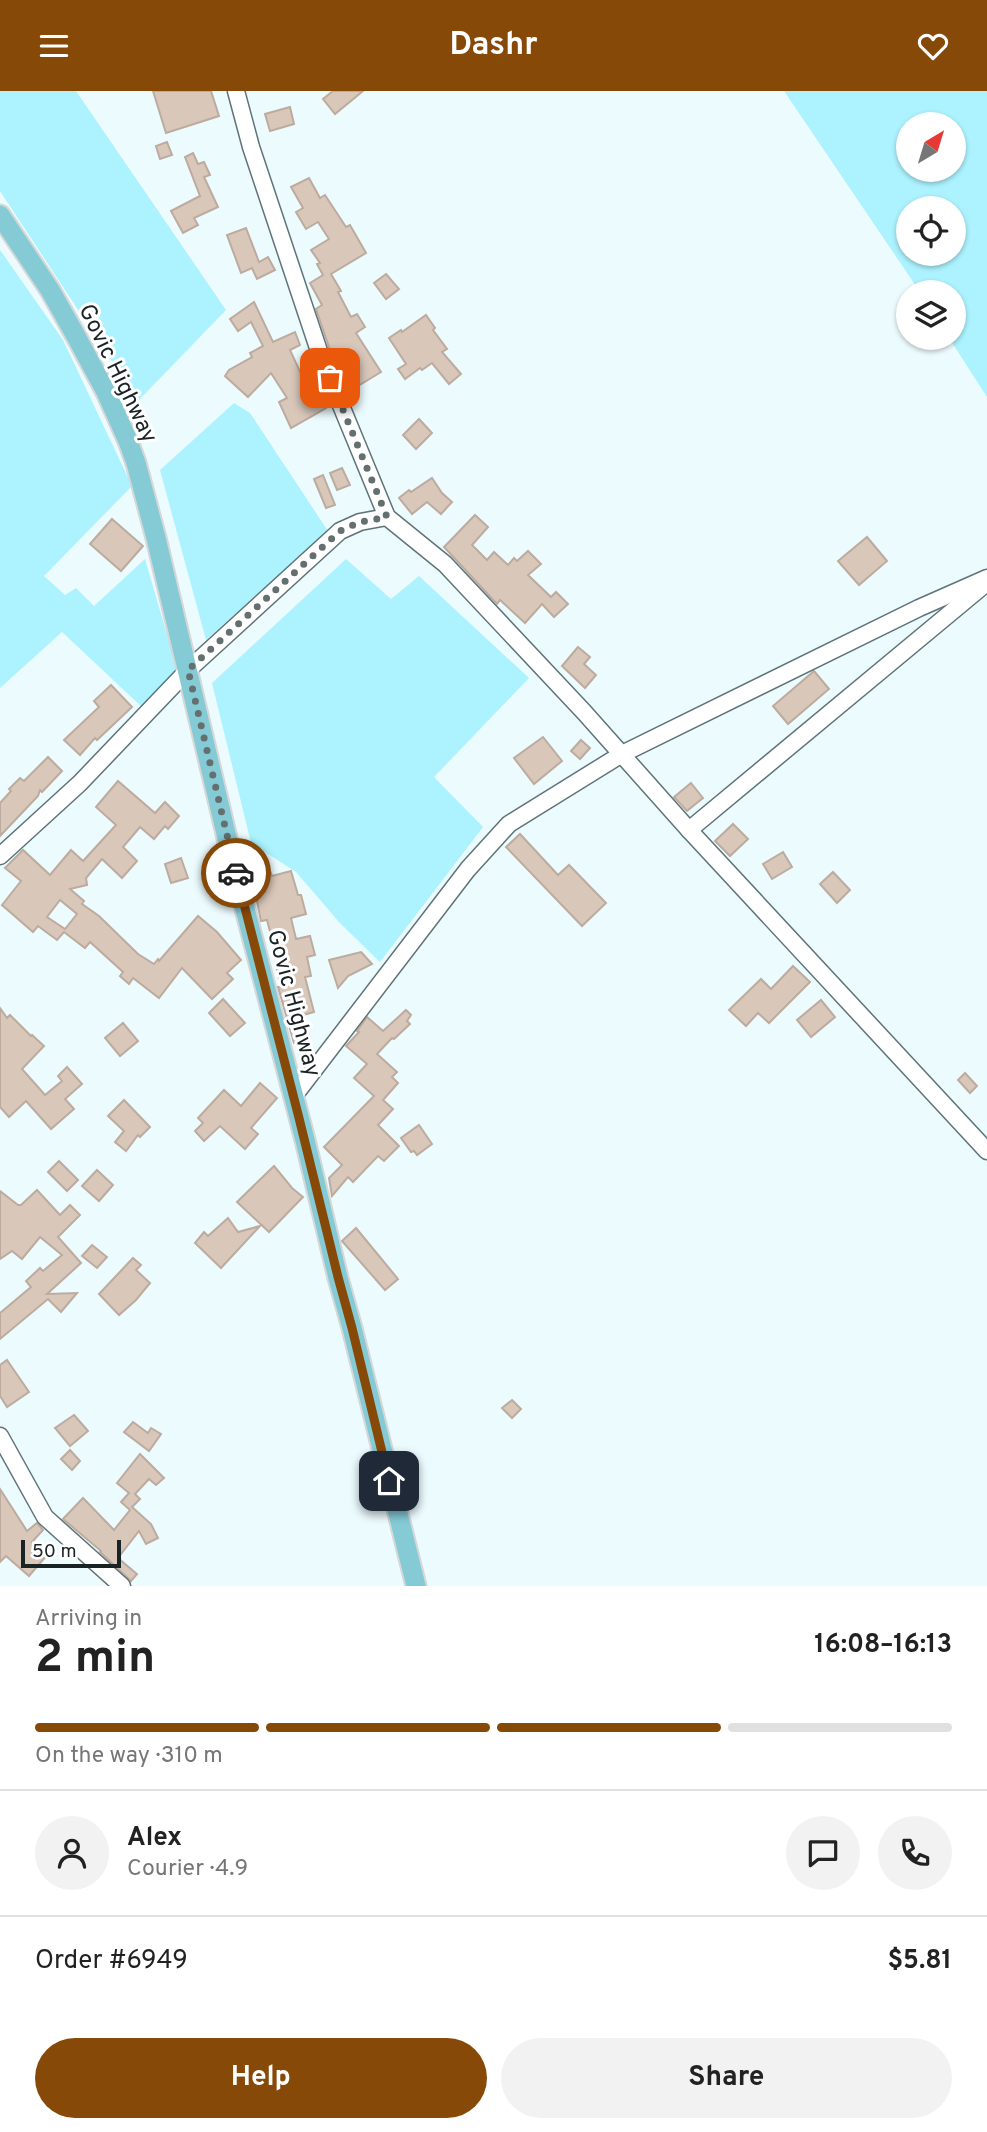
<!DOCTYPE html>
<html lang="en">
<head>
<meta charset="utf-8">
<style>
  :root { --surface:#fff; --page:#f2f2f2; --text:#222; --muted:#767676; --line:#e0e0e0; --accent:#874908 }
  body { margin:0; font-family:Overpass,sans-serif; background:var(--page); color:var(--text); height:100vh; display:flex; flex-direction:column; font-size:26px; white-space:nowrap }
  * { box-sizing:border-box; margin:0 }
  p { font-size:23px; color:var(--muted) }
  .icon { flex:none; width:38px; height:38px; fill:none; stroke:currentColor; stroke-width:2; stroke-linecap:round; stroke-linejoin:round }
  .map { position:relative; height:1495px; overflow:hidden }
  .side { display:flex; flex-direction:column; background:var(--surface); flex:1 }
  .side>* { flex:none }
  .needle { width:46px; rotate:38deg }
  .tools { position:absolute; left:896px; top:21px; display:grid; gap:14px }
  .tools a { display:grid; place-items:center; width:70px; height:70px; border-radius:50%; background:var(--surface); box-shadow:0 2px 5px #0004; font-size:35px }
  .scale { position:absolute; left:21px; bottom:18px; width:100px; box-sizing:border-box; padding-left:7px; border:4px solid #1a2324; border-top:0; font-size:19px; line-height:24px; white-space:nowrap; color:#1a2324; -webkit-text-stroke:5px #fff; paint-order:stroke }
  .pin { position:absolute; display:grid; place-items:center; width:60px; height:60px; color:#fff; margin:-30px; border-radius:14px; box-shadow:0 4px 10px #0006 }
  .courier { position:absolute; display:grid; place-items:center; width:70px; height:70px; margin:-35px; border:5px solid #874908; border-radius:50%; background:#fff; color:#222; box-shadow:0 2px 9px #0007 }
  .overview em { font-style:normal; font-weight:700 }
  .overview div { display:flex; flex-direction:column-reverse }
  .overview { display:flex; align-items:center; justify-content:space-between; height:119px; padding:0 35px }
  h1 { font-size:46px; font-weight:700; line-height:52px }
  .bar { display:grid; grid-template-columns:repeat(4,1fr); gap:10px 7px; align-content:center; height:84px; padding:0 35px }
  .bar i { height:9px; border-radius:5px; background:var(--line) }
  .bar .active { background:var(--accent) }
  .bar p { grid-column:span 4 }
  .line { display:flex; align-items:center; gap:18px; padding:0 35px; border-top:2px solid var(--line) }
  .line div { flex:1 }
  .round { display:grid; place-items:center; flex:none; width:74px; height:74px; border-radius:37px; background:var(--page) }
  .button { display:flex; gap:14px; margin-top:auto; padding:14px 35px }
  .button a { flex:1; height:80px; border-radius:42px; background:var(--accent); color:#fff; font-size:28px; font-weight:700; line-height:80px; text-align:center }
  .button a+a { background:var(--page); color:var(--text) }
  header { display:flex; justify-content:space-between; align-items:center; height:91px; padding:0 35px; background:var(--accent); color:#fff; font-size:32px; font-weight:700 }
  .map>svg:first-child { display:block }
  .green { fill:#acf3ff; fill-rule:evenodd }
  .building { fill:#d9c7ba; stroke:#bcab9e; stroke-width:2; fill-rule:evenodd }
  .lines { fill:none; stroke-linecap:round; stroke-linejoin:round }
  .minor-casing { stroke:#5e7478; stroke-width:19 }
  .major-casing { stroke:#d6d7d8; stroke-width:23 }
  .minor { stroke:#fff; stroke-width:16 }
  .major { stroke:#84cbd6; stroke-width:19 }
  .done { stroke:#646f70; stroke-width:7; stroke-dasharray:0 12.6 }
  .route { stroke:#874908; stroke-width:9 }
  .labels { text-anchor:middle; stroke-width:6; stroke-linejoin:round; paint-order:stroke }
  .street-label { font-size:23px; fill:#1a2324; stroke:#fff }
</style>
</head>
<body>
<header><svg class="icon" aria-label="menu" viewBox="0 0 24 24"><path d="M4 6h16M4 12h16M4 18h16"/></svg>Dashr<svg class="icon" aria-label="heart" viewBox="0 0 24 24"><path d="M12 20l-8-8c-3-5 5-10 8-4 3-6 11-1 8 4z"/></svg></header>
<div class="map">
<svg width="987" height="1495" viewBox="0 0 987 1495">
  <rect width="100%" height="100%" fill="#ecfbfe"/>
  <g class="green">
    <path d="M0,0H76L226,219L138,310L0,100Z"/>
    <path d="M784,0H987V306L949,247H954V201H920ZM954,33V79H908V33ZM954,117V163H908V117Z"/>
    <path d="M0,159L63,249L132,395L44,485L65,504L76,497L94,515L145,468L177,578L142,616L62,541L0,597Z"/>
    <path d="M234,312L250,322L328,440L206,549L160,379Z"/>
    <path d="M346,468L391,508L419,485L529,587L434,686L483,736L380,871L339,831L296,781L251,752L212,592Z"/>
  </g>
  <g class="building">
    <path d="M153,0H211L219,25L166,42Z"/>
    <path d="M333,0H363L335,23L323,8Z"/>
    <path d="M290,16L294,33L270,40L265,23Z"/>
    <path d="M167,51L172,64L160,68L156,55Z"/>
    <path d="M193,62L198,73L204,71L210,84L204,86L218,116L194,127L198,134L183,142L171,120L200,105L185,66Z"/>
    <path d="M309,87L320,107L325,104L346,136L350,134L366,162L331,183L341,200L338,201L351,226L357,223L365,236L356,242L381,281L348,301L331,262L316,218L322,214L310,192L323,184L317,173L320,172L311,159L329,148L318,131L306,138L296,121L303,117L291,96Z"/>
    <path d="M246,137L259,171L268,166L275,179L257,188L252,177L241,182L227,144Z"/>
    <path d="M386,183L399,198L386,208L374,192Z"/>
    <path d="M254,211L273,251L295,241L300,254L290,259L307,296L313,293L326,317L291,337L279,311L287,307L271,282L248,306L225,285L229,279L252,266L250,262L263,255L251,231L238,240L230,228Z"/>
    <path d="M426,224L435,237L433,239L447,258L442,261L461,283L449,293L432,272L422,279L420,277L405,288L398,278L406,273L389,247L401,239L402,241Z"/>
    <path d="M419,328L432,342L416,358L403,344Z"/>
    <path d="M342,377L350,394L337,399L330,382Z"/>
    <path d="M323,384L335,414L326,417L314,388Z"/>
    <path d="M432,387L442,402L452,411L441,423L427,411L412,423L399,407L409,399L411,401Z"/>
    <path d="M475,424L488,436L472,454L487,469L494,461L508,474L514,467L517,470L528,460L541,473L528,484L551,506L556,501L568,513L554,526L542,513L525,532L500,509L497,513L444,456Z"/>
    <path d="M112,428L143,455L121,480L90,453Z"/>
    <path d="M867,446L887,470L859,494L838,470Z"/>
    <path d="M578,556L590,566L584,573L596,584L585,597L562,575Z"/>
    <path d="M814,580L829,598L788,633L773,615Z"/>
    <path d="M111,594L132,616L97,649L95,647L80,664L64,649L99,616L94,610Z"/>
    <path d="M543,646L562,670L534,693L514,667Z"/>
    <path d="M581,649L590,657L580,668L571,660Z"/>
    <path d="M48,666L62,680L42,701L40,699L38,705L0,745V712L11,700L9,698L20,687L24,690Z"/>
    <path d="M118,690L155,722L165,711L179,725L168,738L165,735L154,748L140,736L123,756L137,770L122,787L102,768L86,787L87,794L70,798L84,810L82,813L99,825L138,863L154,873L158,868L159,870L198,825L217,841L241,869L227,882L233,888L212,908L182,877L159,907L133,887L129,893L120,885L123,881L90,851L85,857L64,841L57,849L38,835L33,841L2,814L21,790L5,777L23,759L50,784L71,759L83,770L116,734L96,716ZM60,809L77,823L65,838L47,826Z"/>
    <path d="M691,692L703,707L687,720L674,706Z"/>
    <path d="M733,733L748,748L730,765L715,750Z"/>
    <path d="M520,743L558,784L569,774L606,812L582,835L506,756Z"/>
    <path d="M263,761L272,785L291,780L298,804H301L306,823L291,827L296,848L310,845L315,864L307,866L311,885L305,886L314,921L303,924L310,947L294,952L278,896H281L276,875L284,873L279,850L273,852L267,829L261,830L253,790L257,789L249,767Z"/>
    <path d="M783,761L792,776L772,788L763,773Z"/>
    <path d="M181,767L188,787L171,792L165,773Z"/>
    <path d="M833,781L850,799L837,812L820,793Z"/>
    <path d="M361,861L372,873L348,885L338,897L329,869Z"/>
    <path d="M793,875L810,891L769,932L758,922L746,935L729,919L761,888L771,898Z"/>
    <path d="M223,908L245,932L230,945L209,922Z"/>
    <path d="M821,909L835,926L811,946L797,929Z"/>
    <path d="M0,917L7,927L10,924L31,945L32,944L44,955L22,978L45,1004L62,990L58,985L67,976L82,993L65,1008L74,1018L51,1038L26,1010L9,1026L0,1016Z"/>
    <path d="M406,919L411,924L407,930L410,933L394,948L392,947L377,963L397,981L392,986L398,992L383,1009L393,1018L378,1034L399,1055L384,1070L378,1065L353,1091L348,1086L332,1105L329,1087L342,1074L324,1056L374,1005L354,987L367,973L346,955L359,941L357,940L367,926L383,940Z"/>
    <path d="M123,932L138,950L120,965L105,947Z"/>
    <path d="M965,982L977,995L970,1002L958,989Z"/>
    <path d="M260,992L277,1007L251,1037L258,1043L245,1058L220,1035L204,1050L195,1040L203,1032L198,1027L224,999L241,1015Z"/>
    <path d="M124,1009L150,1036L140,1046L138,1044L126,1060L115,1051L124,1040L108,1025Z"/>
    <path d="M419,1034L432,1053L417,1064L414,1060L411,1061L401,1047Z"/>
    <path d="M59,1070L78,1089L67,1100L48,1081Z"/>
    <path d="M274,1075L292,1097L303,1106L269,1141L237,1111Z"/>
    <path d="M97,1079L113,1094L99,1110L82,1095Z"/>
    <path d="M37,1099L60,1124L70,1114L80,1124L58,1146L81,1172L47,1203L77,1202L61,1221L48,1208L0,1248V1222L31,1196L26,1190L40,1177L43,1180L62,1164L40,1146L22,1168L12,1160L0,1168V1100L18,1114H21Z"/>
    <path d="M228,1127L238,1141L260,1135L221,1177L195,1152L204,1141L208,1145Z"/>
    <path d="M356,1137L398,1188L385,1199L342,1150Z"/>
    <path d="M92,1154L107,1166L97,1177L82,1165Z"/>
    <path d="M133,1167L141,1174L136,1179L150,1192L136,1209L119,1224L99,1203Z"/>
    <path d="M7,1269L29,1301L7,1316L0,1305V1274Z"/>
    <path d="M512,1309L521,1318L512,1327L502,1317Z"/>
    <path d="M74,1324L88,1340L70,1355L55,1337Z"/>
    <path d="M133,1331L148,1342L151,1337L161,1343L149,1360L124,1341Z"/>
    <path d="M70,1359L80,1370L72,1379L61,1368Z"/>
    <path d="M140,1363L164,1387L156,1394L149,1388L135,1403L140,1408L132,1416L151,1433L158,1447L146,1453L139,1440L118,1467L137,1483L131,1490L100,1461L101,1460L63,1428L83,1407L114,1439L130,1419L121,1411L129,1402L117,1392Z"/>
    <path d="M0,1398L27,1440L37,1432L43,1439L32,1451L47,1464L29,1485L6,1465L0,1471Z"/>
  </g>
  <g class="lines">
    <g class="minor-casing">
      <g id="minor">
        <path d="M236,0L251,56L321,266L387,426L445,473L584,621L689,739L987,1060"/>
        <path d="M689,739L984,494"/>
        <path d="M0,765L80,692L188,579L340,440L360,431L387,426"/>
        <path d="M294,1005L468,778L509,733L622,663L919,517L987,487"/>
        <path d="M0,1345L45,1426L122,1495"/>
      </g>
    </g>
    <g class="major-casing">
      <path id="major" d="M0,124L50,199L77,247L106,301L128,350L136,372L156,447L232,768L305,1049L338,1187L352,1237L416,1495"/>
    </g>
    <use href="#minor" class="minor"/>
    <use href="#major" class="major"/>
  </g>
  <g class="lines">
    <path class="done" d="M236,782L188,579L340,440L360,431L387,426L330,287"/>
    <path class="route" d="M236,782L299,1027L338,1186L352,1237L389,1390"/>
  </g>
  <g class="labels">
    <g class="street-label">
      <text transform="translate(119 282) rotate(64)" y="8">Govic Highway</text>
      <text transform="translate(295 912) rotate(75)" y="8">Govic Highway</text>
    </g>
  </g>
</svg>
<div class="tools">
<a><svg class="needle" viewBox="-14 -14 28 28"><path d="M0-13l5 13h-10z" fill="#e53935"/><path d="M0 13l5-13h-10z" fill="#767676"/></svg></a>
<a><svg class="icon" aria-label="locate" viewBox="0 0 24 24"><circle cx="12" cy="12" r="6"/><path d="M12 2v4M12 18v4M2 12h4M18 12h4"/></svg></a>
<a><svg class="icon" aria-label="layers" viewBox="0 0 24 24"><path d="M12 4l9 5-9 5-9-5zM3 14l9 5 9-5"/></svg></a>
</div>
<div class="scale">50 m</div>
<div class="pin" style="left:330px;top:287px;background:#ea580c"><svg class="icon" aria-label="bag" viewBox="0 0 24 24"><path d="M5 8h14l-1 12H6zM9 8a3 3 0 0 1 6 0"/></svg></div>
<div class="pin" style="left:389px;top:1390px;background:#1f2937"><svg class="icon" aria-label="home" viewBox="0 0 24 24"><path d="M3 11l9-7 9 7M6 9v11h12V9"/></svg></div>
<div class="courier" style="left:236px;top:782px"><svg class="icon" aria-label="car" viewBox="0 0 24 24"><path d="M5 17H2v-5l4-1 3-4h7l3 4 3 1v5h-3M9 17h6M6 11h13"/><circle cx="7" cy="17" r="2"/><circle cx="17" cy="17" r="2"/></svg></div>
</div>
<section class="side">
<div class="overview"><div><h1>2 min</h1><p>Arriving in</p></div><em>16:08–16:13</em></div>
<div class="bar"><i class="active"></i><i class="active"></i><i class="active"></i><i></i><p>On the way · 310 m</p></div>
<div class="line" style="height:126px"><a class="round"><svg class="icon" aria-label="person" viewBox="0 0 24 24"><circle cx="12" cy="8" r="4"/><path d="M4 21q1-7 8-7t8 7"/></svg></a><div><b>Alex</b><p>Courier · 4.9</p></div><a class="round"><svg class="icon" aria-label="chat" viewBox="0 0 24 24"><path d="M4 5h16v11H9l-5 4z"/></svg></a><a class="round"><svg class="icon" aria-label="phone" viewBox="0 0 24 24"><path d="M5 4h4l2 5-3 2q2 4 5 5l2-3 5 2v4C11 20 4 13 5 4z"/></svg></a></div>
<div class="line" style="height:91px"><div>Order #6949</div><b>$5.81</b></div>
<div class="button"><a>Help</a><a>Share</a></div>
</section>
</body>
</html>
